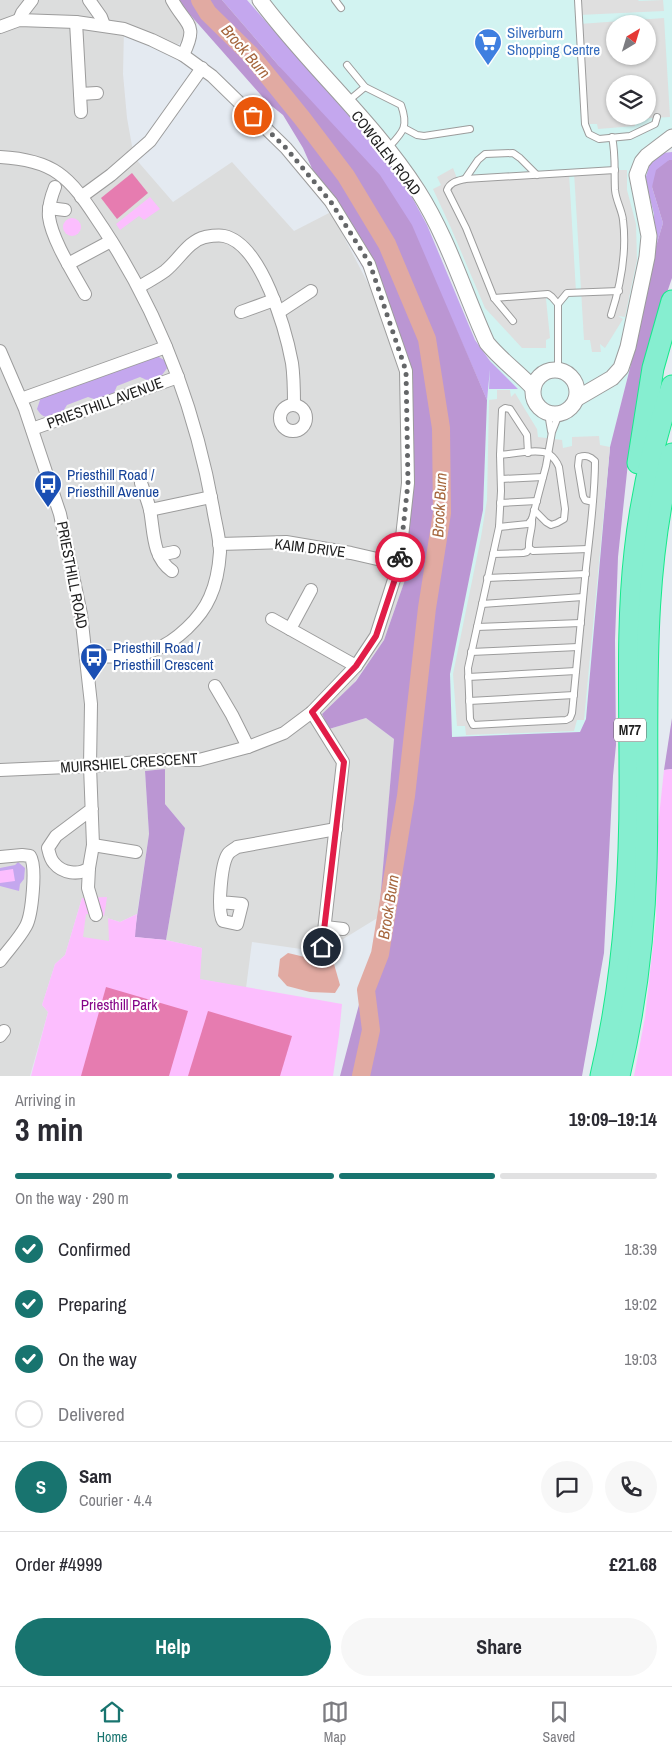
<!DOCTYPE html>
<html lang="en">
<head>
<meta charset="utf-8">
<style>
  :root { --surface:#fff; --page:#f7f7f7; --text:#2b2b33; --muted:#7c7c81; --line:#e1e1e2; --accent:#18746f }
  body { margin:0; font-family:"Archivo Narrow",sans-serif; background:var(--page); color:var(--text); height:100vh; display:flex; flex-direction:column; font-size:19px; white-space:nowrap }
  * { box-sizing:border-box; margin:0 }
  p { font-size:16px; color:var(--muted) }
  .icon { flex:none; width:28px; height:28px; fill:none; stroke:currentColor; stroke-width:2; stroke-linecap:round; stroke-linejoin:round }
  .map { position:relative; height:1076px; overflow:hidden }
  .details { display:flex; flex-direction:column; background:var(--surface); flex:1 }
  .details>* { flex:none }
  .needle { width:32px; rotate:38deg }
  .buttons { position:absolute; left:606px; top:15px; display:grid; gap:10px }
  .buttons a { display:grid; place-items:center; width:50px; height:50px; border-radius:50%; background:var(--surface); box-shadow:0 1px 4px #0004; font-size:25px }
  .pin { position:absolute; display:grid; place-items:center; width:42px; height:42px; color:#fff; margin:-21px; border:2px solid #fff; border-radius:50%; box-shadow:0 1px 5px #0007 }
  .courier { position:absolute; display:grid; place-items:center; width:50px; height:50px; margin:-25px; border:4px solid #e11d48; border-radius:50%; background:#fff; color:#222; box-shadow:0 1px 6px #0007 }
  .head em { font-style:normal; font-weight:800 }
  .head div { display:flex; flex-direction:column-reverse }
  .head { display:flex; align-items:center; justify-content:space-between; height:85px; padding:0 15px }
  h1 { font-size:32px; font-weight:800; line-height:38px }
  .bar { display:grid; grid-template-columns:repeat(4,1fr); gap:8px 5px; align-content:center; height:60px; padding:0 15px }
  .bar i { height:6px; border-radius:4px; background:var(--line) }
  .bar .on { background:var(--accent) }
  .bar p { grid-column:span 4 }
  .line { display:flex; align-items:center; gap:12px; padding:0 15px; border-top:1px solid var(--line) }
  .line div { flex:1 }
  .round { display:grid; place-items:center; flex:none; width:52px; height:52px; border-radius:26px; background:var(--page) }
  ol { padding:0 15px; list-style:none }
  li { display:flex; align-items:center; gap:15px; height:55px }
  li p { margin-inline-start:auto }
  li .icon { padding:5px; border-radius:50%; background:var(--accent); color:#fff; stroke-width:4 }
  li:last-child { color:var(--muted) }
  li i { width:28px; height:28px; border:2px solid var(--line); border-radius:50% }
  .cta { display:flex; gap:10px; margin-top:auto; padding:10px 15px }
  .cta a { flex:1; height:58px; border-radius:30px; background:var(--accent); color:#fff; font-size:20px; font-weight:800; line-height:58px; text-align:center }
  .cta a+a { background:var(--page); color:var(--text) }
  .dock { display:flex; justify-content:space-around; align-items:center; height:70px; border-top:1px solid var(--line); background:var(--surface); font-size:14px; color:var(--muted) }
  .dock a { display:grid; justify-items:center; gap:2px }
  .dock .on { color:var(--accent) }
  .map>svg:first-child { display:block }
  .residential { fill:#dcdddd }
  .commercial { fill:#d2f3f1; fill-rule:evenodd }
  .grass { fill:#c4a7ee }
  .forest { fill:#bb96d3 }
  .park { fill:#fcbefe }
  .pitch { fill:#e67cb0 }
  .parking { fill:#dfdfdf; fill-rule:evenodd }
  .water { fill:#e1aaa2 }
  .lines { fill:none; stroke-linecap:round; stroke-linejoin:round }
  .river { stroke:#e1aaa2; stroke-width:18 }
  .service-casing { stroke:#9c9c9c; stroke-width:8 }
  .minor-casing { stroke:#9c9c9c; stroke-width:14 }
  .tertiary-casing { stroke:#9c9c9c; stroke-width:17 }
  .motorway-casing { stroke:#17e98c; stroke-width:23 }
  .service { stroke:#fff; stroke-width:6 }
  .minor { stroke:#fff; stroke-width:12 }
  .tertiary { stroke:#fff; stroke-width:15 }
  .motorway { stroke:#86eed0; stroke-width:21 }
  .done { stroke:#646668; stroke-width:5; stroke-dasharray:0 9 }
  .route { stroke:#e11d48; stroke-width:6 }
  .labels { text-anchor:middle; stroke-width:4.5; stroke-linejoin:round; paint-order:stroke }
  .shield { fill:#fff; stroke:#626262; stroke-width:1 }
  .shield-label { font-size:14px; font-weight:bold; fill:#1f1f1f }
  .shop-label { font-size:15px; fill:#366cbe; stroke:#fff; text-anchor:start }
  .street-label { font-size:15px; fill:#1f1f1f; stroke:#fff }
  .transit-label { font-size:15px; fill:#164399; stroke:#fff; text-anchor:start }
  .park-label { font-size:15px; fill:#850387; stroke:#fff }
  .water-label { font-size:16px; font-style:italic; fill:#a6673e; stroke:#fff }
</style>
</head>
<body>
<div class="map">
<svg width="672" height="1076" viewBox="0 0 672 1076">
  <rect width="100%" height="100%" fill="#e4eaf1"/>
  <path class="residential" d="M0,0H177L197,23L178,45L138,29H124L123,74L127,118L134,157L173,202L232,162L294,231L331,212L374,295L402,377L412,486L406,577L384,640L353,684L322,714L329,729L366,718L394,739L379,917L322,952L252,942L246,988L199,979L202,948L166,940L185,828L165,804V770L145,771L149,834L137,914L120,922L104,917L82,898L65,955L55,964L42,1005L48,1012L30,1076H0Z"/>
  <path class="commercial" d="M269,0H672V148L660,155L645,180L654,214V253L630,368L610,447L586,719L580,732L452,738L450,674L483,510L487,400L490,361L495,342L451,238L419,179L344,86ZM615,24H648V56H615ZM615,84H648V116H615Z"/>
  <g class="grass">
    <path d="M222,0H247L372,142L405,184L427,225L475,340L490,361L518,389H489L490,369L487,400L452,320L279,66Z"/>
    <path d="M672,152V160H669L652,187L663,223L654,253V214L645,180L650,163L663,153Z"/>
    <path d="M157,356L166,361L168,367L162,375L149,381L140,377L117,386L113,395L97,400L88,397L67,405L62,413C50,417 44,421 37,409L41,397Z"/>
    <path d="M18,862L25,868L24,879L20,884L19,891L0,886V868L15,865Z"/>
  </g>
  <g class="forest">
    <path d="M177,0H222L279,66L380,175L412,225L487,400L483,510L450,674L452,737L580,732L586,719L610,447L630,368L654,253L663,223L652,187L656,170L669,160H672V278L660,313L643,382L630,444L618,557L615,640L616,745L613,776L604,953L582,1076H340L377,937L394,739L366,718L329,729L322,714L356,681L384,640L406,577L412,486L402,377L370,280L331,212L303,148L283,115L268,103Z"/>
    <path d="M672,718V769L664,770Z"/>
    <path d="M165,769V804L185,828L166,940L134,937L149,834L145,771Z"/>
  </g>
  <g class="park">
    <path d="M150,197L160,209L144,220L139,216L120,230L116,224Z"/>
    <circle cx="72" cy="227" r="9"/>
    <path d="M672,769V1076H634L645,1017L656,919L658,826L664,770Z"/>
    <path d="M13,869L15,881L0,883V871Z"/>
    <path d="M107,897L104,917L120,922L137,914L135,937L166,940L202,948L200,979L342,1004L339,1035L333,1076H31L48,1012L42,1005L55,964L65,955L82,898Z"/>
  </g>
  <g class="pitch">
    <path d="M132,173L148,193L117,219L101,198Z"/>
    <path d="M106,987L188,1011L169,1076H81Z"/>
    <path d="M208,1011L292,1036L280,1076H188Z"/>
  </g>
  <g class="parking">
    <path d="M578,0H638L639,1L663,0L664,11L579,15Z"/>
    <path d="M664,18L670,117L634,119L635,126L598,129L597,124H585L579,24ZM615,24H648V56H615ZM615,84H648V116H615Z"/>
    <path d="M453,168L458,181L569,173L576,292L567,293L558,304L548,295L546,299L550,338L546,340V348H522L485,308L451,228L433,189L441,185L437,177Z"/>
    <path d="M615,170H627V190L636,224L637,260L625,317L618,316L623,319L605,348L600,344L601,352H592L590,340H584L574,172Z"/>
    <path d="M497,390H510L511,397L515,393L537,429L538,437L562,440L563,448L572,446V437L599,436L600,445L610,447L584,720H577L574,731L466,735L465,726H457L453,674L481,537L487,500L489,400L497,399Z"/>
    <path d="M86,914L108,916L109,941L83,937Z"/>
  </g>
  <path class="water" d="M288,953L334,964L340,985L335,993L310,992L287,986L278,976L280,959Z"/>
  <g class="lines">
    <path class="river" d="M200,0L208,13L250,54L302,118L346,176L387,244L427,339L441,428L442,513L427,608L406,796L380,954L366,990L371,1030L361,1076"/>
    <g class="service-casing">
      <g id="service">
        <path d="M335,0L341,8"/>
        <path d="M578,0L585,124L589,134L599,139L630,136L655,124L657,117"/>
        <path d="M347,65L365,87L401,105C409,127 403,132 388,148"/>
        <path d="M347,102L365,87"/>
        <path d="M404,128L417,135L424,136L470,129"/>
        <path d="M465,179L478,160L485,154L513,153L520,158L537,175"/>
        <path d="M494,298L548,294L552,297L558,304"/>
        <path d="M611,315C621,284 627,252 623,220C622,210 616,201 615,190C614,172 616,155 612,137"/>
        <path d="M513,321L494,298L466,228L447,190C450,182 457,181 465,179L615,170"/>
        <path d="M558,370V304L567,293L619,291"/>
        <path d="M548,413L551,431"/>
        <path d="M528,453L527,435L510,409L505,408L502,410L500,455L501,491L499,527L468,668L470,719L473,725L566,720L570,718L572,713C577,665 581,616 586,568C590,532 595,497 595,461C590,456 586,455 579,457L578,466L583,496L585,500L593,502"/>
        <path d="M500,455C512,454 539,448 549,454C553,457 557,462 559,467L565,509L564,519L557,523L551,525L546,522L534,510"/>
        <path d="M501,479L543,477"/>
        <path d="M500,503L537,501"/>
        <path d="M532,519C533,529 528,538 529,548L533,551L588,549"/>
        <path d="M499,527L528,524L532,519L546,466L552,432L559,414"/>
        <path d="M493,554L523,553L527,552L529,548"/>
        <path d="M487,578L586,574"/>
        <path d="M482,604L583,597"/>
        <path d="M477,627L581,623"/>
        <path d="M471,652L578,647"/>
        <path d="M468,677L576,671"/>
        <path d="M469,701L574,695"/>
      </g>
    </g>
    <g class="minor-casing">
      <g id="minor">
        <path d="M89,0L101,17L104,25"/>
        <path d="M172,0C186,26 199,23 183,55"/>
        <path d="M19,20L22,13L32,0"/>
        <path d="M76,22L81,112"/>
        <path d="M0,27L19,20L76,22L124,29L152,40L183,55L212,76L286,148L331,202L369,264L406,371L408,483L399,564L376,636L356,666L312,712L284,733L248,747L199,760H164L90,766L0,770"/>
        <path d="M80,94L97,93"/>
        <path d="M0,157C19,158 41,161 58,173C77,186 90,209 103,228C159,313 195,408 213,508C215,522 220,538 220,552C219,567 216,584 210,597C201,618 176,642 154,650C133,658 108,657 86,656"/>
        <path d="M55,187C51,197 48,207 49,217C52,240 74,274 85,294"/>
        <path d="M81,197L111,175L150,141L202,68"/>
        <path d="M49,208L65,210"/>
        <path d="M68,264L111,241"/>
        <path d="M139,287C147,282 157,277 165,271C179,260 188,241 205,237C211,236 219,235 224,236C262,244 286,331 292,363C294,377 294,391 294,405"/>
        <path d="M241,312L274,300"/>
        <path d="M279,312L311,291"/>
        <path d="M0,351L25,409L60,514L81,614L91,704L90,766L93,845L89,868C79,876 62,873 54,863C50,859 49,852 48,848L56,836L92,809"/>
        <path d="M21,399L166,347"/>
        <circle cx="293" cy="418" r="13"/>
        <path d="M32,429L178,377"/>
        <path d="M141,483C144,492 148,501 150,510C154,531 152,557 172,571"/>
        <path d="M150,510L211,497"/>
        <path d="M219,544L286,542L351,553L399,564"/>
        <path d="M159,555L174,552"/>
        <path d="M272,619L356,666"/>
        <path d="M290,629L311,590"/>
        <path d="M215,686L232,715L248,747"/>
        <path d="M312,712L343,762L322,949"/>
        <path d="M93,845L136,852"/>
        <path d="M0,857L22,855L30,856C37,866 32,915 26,926C19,939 8,950 0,961"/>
        <path d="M89,868L88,888L96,915"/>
        <path d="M220,902L242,904L237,924L223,921C217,911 221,864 228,854C230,851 235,849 237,847L336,829"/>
        <path d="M325,927L343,929"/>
        <path d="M0,1036L4,1031"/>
      </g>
    </g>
    <g class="tertiary-casing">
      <g id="tertiary">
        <path d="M260,0C309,66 373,121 418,191C448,238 464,292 487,343C501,360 518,372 533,388"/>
        <circle cx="555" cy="392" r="22"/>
        <path d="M576,399L612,378L621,368L628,347L647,257L649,236L637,175L642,162L647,156L672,137"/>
      </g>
    </g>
    <g class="motorway-casing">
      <g id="motorway">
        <path d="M638,463L653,368L672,301"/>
        <path d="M601,1076C625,975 631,871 630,768C630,696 627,623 635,552C641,496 654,440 672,386"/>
        <path d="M619,1076C635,1008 644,937 646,867C650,728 637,589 672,454"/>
      </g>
    </g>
    <use href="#service" class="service"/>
    <use href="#minor" class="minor"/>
    <use href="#tertiary" class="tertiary"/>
    <use href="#motorway" class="motorway"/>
  </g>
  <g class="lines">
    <path class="done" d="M253,116L286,148L331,202L370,264L406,371L408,483L400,557"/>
    <path class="route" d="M322,947L344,762L312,712L356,666L376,636L400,564V557"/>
  </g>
  <defs>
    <g id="supermarket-pin" transform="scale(1.4375)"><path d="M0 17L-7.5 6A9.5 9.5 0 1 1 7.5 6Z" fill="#3f7fe0" stroke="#fff"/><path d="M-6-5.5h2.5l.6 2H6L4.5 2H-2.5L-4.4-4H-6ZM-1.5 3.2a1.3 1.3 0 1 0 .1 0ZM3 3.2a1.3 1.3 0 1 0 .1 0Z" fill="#fff"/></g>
    <g id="bus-pin" transform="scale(1.4375)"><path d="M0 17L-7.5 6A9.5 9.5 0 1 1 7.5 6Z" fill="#1a4fb4" stroke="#fff"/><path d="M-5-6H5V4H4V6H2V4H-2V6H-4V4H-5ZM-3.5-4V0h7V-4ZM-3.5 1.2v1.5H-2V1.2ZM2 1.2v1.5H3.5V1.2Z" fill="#fff"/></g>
  </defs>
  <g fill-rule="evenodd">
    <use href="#supermarket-pin" x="488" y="42"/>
    <use href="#bus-pin" x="48" y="484"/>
    <use href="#bus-pin" x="94" y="657"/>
  </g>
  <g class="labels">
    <rect class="shield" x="614" y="718.5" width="32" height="23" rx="4"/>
    <g class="shield-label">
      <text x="630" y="735">M77</text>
    </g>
    <g class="shop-label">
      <text x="507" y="38">Silverburn<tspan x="507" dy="17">Shopping Centre</tspan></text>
    </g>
    <g class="street-label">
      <text transform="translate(386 153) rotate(52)" y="5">COWGLEN ROAD</text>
      <text transform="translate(105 403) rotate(-20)" y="5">PRIESTHILL AVENUE</text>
      <text transform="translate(310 548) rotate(7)" y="5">KAIM DRIVE</text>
      <text transform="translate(72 575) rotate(79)" y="5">PRIESTHILL ROAD</text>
      <text transform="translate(129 763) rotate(-4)" y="5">MUIRSHIEL CRESCENT</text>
    </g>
    <g class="transit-label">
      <text x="67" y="480">Priesthill Road /<tspan x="67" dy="17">Priesthill Avenue</tspan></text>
      <text x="113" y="653">Priesthill Road /<tspan x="113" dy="17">Priesthill Crescent</tspan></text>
    </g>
    <g class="park-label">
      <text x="119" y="1010">Priesthill Park</text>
    </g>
    <g class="water-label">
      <text transform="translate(246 51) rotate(49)" y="6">Brock Burn</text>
      <text transform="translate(439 505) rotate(-87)" y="6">Brock Burn</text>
      <text transform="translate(388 907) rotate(-81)" y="6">Brock Burn</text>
    </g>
  </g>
</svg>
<div class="buttons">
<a><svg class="needle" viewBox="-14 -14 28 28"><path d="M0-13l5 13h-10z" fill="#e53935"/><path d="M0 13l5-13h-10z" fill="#7c7c81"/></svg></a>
<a><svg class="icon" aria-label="layers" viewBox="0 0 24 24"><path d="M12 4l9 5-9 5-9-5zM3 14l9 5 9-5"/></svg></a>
</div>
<div class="pin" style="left:253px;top:116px;background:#ea580c"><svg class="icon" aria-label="bag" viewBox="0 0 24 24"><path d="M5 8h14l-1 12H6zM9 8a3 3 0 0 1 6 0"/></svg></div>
<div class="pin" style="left:322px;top:947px;background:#1f2937"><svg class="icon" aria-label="home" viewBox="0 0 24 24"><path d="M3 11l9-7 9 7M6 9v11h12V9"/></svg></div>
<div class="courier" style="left:400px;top:557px"><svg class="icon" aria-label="bike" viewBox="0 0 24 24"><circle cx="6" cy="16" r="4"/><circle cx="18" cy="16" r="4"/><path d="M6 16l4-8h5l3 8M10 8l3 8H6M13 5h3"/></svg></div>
</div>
<section class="details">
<div class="head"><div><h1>3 min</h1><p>Arriving in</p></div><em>19:09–19:14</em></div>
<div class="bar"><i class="on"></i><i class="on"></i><i class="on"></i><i></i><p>On the way · 290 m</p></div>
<ol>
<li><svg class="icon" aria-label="check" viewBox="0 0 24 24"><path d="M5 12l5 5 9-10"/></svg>Confirmed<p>18:39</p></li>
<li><svg class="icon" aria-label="check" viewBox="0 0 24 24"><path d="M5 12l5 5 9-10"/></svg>Preparing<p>19:02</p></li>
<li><svg class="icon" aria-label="check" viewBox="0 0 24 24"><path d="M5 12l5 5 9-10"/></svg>On the way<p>19:03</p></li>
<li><i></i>Delivered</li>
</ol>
<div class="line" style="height:90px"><b class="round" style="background:var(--accent);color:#fff">S</b><div><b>Sam</b><p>Courier · 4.4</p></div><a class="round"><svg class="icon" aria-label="chat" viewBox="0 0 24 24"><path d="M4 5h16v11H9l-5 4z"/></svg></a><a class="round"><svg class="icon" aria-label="phone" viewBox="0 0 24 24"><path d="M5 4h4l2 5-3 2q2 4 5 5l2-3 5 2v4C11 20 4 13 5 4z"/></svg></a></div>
<div class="line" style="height:65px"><div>Order #4999</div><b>£21.68</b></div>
<div class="cta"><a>Help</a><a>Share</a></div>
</section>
<nav class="dock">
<a class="on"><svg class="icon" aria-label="home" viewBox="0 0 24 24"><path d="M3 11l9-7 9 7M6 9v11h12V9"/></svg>Home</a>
<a><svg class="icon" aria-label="map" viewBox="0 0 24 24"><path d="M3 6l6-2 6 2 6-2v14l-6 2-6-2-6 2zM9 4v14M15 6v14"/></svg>Map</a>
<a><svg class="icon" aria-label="saved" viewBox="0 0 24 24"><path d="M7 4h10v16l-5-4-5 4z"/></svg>Saved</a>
</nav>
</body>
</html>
